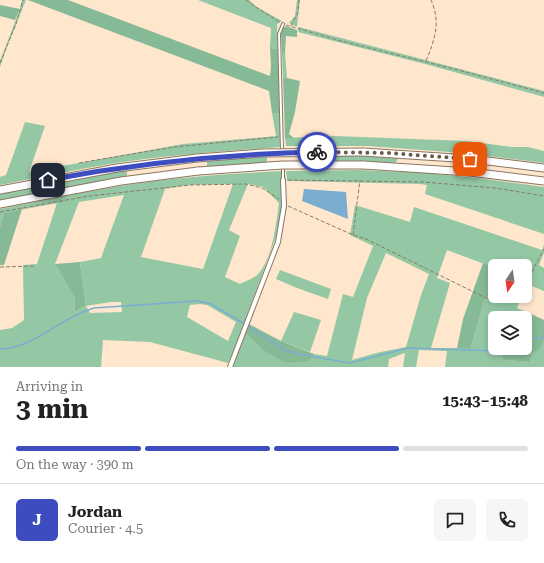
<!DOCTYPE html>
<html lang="en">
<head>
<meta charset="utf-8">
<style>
  :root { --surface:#fff; --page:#f6f6f6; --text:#222; --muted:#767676; --line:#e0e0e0; --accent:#3d4cbf }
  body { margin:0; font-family:"Roboto Serif",serif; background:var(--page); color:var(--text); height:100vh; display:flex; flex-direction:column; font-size:15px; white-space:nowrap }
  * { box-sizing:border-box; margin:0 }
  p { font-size:13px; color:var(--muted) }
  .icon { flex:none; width:22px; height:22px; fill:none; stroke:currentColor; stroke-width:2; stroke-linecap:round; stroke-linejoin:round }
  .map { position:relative; height:367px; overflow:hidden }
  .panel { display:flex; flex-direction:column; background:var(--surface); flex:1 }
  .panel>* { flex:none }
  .needle { width:26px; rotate:193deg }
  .fabs { position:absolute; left:488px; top:259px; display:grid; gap:8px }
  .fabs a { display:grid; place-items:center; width:44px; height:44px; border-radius:6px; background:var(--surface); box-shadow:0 2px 6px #0003; font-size:20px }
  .pin { position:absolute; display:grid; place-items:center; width:34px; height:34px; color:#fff; margin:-17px; border-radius:8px; box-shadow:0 2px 6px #0006 }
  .courier { position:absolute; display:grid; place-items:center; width:40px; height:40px; margin:-20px; border:3px solid #3d4cbf; border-radius:50%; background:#fff; color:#222; box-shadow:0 1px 5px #0007 }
  .head em { font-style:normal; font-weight:700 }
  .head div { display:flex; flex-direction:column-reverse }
  .head { display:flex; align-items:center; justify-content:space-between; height:68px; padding:0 16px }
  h1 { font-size:26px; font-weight:700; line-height:30px }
  .bar { display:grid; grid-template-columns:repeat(4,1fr); gap:6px 4px; align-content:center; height:48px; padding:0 16px }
  .bar i { height:5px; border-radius:3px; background:var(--line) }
  .bar .selected { background:var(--accent) }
  .bar p { grid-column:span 4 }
  .line { display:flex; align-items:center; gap:10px; padding:0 16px; border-top:1px solid var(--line) }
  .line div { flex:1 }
  .round { display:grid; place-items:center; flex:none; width:42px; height:42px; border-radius:6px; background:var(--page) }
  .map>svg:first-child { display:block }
  .green { fill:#94c8a5; fill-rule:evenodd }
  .forest { fill:#86ba97 }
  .water { fill:#7aadcf }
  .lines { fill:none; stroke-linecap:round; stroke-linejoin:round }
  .stream { stroke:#7aadcf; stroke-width:1.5 }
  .lane-casing { stroke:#8b765e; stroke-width:4 }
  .street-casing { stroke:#8b765e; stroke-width:6 }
  .highway-casing { stroke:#8b765e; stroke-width:9 }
  .path { stroke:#8a7a69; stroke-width:1; stroke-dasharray:4 2; stroke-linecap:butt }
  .lane { stroke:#fff; stroke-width:2 }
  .street { stroke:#fff; stroke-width:4 }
  .highway { stroke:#fff; stroke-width:7 }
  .highway-bridge-casing { stroke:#8b765e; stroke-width:9; stroke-linecap:butt }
  .highway-bridge { stroke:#fff; stroke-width:7 }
  .done { stroke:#695b4c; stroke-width:4; stroke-dasharray:0 7.2 }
  .route { stroke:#3d4cbf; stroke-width:5 }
</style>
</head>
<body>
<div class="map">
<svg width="544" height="367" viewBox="0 0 544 367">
  <rect width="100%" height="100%" fill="#ffe7cd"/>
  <g class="green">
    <path d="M22,0H26L7,47L0,67V61L20,9Z"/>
    <path d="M198,0H249L257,7L282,21L277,24L278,49L270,48L271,28Z"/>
    <path d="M297,0H300L297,27L289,23L295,16Z"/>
    <path d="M299,27L544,91V97L425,64L298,32Z"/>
    <path d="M282,53H285L287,78L283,77Z"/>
    <path d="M272,113H281V147C239,150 196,153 153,158C102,164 51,175 0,185V177L6,175L25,122L45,126L29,172L183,144L276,136Z"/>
    <path d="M335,136L467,141L512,147H528L544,151V163L463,153L367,146H286L285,138Z"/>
    <path d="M299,155L396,156L398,159L395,163L299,162Z"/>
    <path d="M267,156V163L207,167V160Z"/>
    <path d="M127,170V177L0,201V193L63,181Z"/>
    <path d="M359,170L428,173L486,179L544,187V234L425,194L427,185L420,184L287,181L286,171Z"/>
    <path d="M282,171V206L276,237L236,345L228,363L150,342L103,340L101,367H0V330L12,328L24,320L23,265L37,264L57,203L4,213L0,227V209C42,200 84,192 126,185C178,177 230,174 282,171ZM233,184L203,269L141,257L165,189L188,185ZM248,184L263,187L279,203C276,224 273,256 259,273C255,278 246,281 240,284L225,277L240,236L229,230ZM124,195L101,258L80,262L86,306L74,312L75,299L55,264L79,202ZM111,302H121L122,312L90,313L86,306ZM200,304L207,305L236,322L228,341L187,317L190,305Z"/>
    <path d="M355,205L410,222L414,207L542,250L544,245V253L539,265L544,268V291L527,284L525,289V266H495V268L447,250L437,278L450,283L431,348H471L485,297L493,299L495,295L522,296L517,308L529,313L525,326V318H495V348H499L503,360L530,362L532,352L544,340V367H445L447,351L419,350L416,367H403L405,353L389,359L388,367H233L245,333L263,350L310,361L314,354L327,356L343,294L353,297L373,246L350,235ZM386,253L429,274L421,295L406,347L376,353L352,360L367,298Z"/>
    <path d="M280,270L331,289L328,299L297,288L276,279Z"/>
    <path d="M294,312L321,320L310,352L281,341Z"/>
  </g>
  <g class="forest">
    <path d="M28,0H68L270,76L271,67L270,48L278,49L281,113H272L269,91Z"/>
    <path d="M0,5L20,9L15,20L0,16Z"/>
    <path d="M286,26L297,30V37L286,36L285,53H282L281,33L283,28Z"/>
    <path d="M283,77L300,81L295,112L289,134L294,138H285Z"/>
    <path d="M22,209L4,265H0V227L4,213Z"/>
    <path d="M80,262L86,306L74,312L75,299L55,264Z"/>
    <path d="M483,263L495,268V295L493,299L485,297L471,348H457L463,319Z"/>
    <path d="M529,313L544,320V340L539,350L532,352L530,362L503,360L499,348H525V326Z"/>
    <path d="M249,324L281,341L314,354L310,361L286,363L263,350L245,333Z"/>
  </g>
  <path class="water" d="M304,189L346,192L348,219L302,201Z"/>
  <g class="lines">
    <g class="stream">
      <path d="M248,327L287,351L298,354L350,363L408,348L499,351L504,348"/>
      <path d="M525,340L533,338H544"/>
      <path d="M0,349C35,348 61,317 94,308L198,301L211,304L243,323"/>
    </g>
    <g class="lane-casing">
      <g id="lane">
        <path d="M282,151L279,34L283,24"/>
        <path d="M283,167V180"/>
      </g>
    </g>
    <g class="street-casing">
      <path id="street" d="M230,367L278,242L284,206L283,180"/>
    </g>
    <g class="highway-casing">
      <g id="highway">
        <path d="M363,152L471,159L544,168"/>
        <path d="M363,165L470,172L544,181"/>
        <path d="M0,190L117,168L197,158"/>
        <path d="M0,204L121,181L198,171"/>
      </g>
    </g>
    <g class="path">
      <path d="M246,0L254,6L281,23"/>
      <path d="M286,25L341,41L458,70L544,93"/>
      <path d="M291,26L298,12L299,0"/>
      <path d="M426,61C435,39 441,22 431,0"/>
      <path d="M0,63L16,24L23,0"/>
      <path d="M79,163L174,147L278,137"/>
      <path d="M288,180L423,182L495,188L544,196"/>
      <path d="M288,206L353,235L366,239L486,298L497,300L506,296"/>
      <path d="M0,212L89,196L190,185L246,184L262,188L279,199"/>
      <path d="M353,235L360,180"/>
      <path d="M0,267L34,266"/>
      <path d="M525,282L529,277L544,249"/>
    </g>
    <use href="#lane" class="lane"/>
    <use href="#street" class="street"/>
    <use href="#highway" class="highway"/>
    <g class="highway-bridge-casing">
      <g id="highway-bridge">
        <path d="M197,158L261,153L363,152"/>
        <path d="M198,171L283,165H363"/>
      </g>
    </g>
    <use href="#highway-bridge" class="highway-bridge"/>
  </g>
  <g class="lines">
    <path class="done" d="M317,152L388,153L470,159"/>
    <path class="route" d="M48,180C137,163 227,154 317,152"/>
  </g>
</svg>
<div class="fabs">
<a><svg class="needle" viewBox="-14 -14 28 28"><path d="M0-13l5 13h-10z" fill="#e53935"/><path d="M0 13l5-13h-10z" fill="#767676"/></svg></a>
<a><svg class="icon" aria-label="layers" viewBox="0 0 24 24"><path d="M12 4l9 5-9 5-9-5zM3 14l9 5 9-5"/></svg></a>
</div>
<div class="pin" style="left:470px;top:159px;background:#ea580c"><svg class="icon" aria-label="bag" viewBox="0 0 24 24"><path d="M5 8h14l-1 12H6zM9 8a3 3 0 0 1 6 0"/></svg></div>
<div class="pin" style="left:48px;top:180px;background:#1f2937"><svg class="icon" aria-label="home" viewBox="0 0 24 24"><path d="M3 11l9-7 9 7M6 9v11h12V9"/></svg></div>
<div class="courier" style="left:317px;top:152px"><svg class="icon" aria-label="bike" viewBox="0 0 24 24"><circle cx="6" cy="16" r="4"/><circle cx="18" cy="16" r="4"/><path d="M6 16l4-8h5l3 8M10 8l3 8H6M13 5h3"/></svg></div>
</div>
<section class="panel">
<div class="head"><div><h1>3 min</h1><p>Arriving in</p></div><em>15:43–15:48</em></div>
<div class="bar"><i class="selected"></i><i class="selected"></i><i class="selected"></i><i></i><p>On the way · 390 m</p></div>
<div class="line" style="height:72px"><b class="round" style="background:var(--accent);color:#fff">J</b><div><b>Jordan</b><p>Courier · 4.5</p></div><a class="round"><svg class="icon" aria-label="chat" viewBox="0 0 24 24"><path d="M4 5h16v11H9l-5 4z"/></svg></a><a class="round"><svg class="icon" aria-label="phone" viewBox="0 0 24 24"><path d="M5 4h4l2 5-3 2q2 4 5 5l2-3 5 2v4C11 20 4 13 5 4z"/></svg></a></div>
</section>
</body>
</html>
